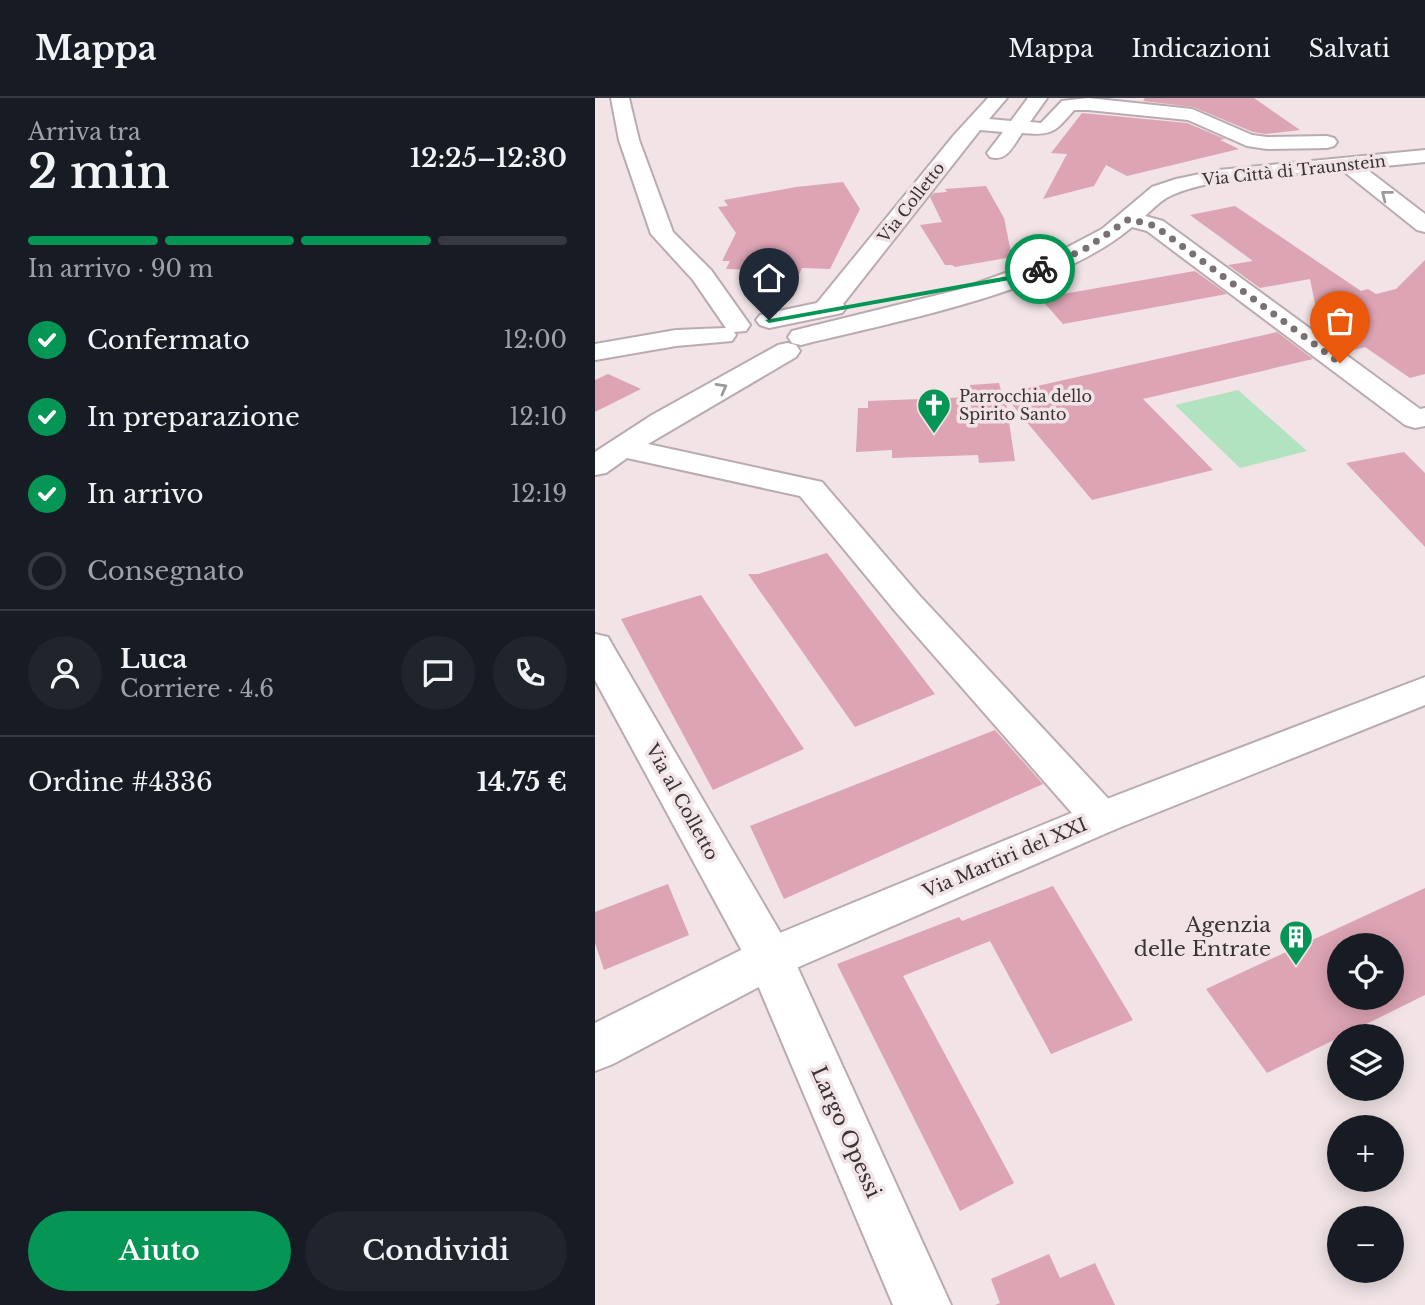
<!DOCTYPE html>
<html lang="it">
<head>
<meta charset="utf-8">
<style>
  :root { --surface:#171b24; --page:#20242c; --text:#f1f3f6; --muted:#9ea1a6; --line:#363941; --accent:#059656 }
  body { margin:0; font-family:"Libre Baskerville",serif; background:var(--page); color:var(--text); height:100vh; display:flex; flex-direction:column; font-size:26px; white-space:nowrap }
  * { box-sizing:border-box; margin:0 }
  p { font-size:23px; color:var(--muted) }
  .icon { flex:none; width:38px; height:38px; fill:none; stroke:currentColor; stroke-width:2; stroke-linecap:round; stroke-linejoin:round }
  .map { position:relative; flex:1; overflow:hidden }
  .panel { display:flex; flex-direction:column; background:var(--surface); width:595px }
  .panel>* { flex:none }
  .controls { position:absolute; left:732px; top:835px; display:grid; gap:14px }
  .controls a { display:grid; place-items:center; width:77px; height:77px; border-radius:50%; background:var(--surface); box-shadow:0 4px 18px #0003; font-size:35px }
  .pin { position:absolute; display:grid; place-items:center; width:60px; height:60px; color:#fff; margin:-72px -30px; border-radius:50% 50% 50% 0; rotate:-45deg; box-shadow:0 0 7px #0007 }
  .pin .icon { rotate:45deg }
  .courier { position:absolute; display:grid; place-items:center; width:70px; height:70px; margin:-35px; border:5px solid #059656; border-radius:50%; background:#fff; color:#222; box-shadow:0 2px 9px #0007 }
  .summary em { font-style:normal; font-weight:600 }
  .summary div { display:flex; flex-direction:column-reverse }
  .summary { display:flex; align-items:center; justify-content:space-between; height:119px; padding:0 28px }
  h1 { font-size:46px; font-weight:600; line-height:52px }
  .bar { display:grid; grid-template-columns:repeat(4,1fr); gap:10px 7px; align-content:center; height:84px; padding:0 28px }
  .bar i { height:9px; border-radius:5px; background:var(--line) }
  .bar .current { background:var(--accent) }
  .bar p { grid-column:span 4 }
  .line { display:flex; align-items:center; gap:18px; padding:0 28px; border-top:2px solid var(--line) }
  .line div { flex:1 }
  .round { display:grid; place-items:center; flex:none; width:74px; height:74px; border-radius:37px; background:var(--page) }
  ol { padding:0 28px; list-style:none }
  li { display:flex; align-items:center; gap:21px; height:77px }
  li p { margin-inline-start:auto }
  li .icon { padding:7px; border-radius:50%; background:var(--accent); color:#fff; stroke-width:4 }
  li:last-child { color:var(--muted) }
  li i { width:38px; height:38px; border:4px solid var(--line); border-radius:50% }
  .button { display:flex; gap:14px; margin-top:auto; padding:14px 28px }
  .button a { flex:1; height:80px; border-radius:42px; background:var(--accent); color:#fff; font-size:28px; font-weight:600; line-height:80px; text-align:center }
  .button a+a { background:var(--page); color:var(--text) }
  header { display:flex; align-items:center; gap:42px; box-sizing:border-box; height:98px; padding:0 35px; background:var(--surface); border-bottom:2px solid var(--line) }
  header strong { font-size:33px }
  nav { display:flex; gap:38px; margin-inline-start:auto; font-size:24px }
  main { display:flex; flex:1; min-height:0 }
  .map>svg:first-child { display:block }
  .green { fill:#b1e3c1 }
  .building { fill:#dda4b4; fill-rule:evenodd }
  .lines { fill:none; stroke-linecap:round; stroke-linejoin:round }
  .minor-casing { stroke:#b9abaf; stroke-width:4 }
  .tertiary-casing { stroke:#b9abaf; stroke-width:4 }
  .minor { fill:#fff; fill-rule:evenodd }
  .tertiary { fill:#fff; fill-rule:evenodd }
  .oneway { stroke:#9c999a }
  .route { fill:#059656 }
  .done { stroke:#797172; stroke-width:7; stroke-dasharray:0 12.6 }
  .labels { text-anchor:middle; stroke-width:7; stroke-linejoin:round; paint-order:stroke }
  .far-street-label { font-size:16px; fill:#383334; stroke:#f1e3e6 }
  .far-poi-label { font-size:16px; fill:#383334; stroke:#f1e3e6; text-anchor:start }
  .street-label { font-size:18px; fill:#383334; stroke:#f1e3e6 }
  .near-poi-label { font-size:21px; fill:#383334; stroke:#f1e3e6; text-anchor:end }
  .near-street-label { font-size:21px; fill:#383334; stroke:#f1e3e6 }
</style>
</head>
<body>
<header>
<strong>Mappa</strong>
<nav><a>Mappa</a><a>Indicazioni</a><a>Salvati</a></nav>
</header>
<main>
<section class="panel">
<div class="summary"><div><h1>2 min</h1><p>Arriva tra</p></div><em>12:25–12:30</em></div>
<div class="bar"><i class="current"></i><i class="current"></i><i class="current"></i><i></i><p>In arrivo · 90 m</p></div>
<ol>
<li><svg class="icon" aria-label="check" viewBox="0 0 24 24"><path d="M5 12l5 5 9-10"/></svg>Confermato<p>12:00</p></li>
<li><svg class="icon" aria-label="check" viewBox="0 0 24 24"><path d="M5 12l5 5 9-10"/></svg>In preparazione<p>12:10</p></li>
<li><svg class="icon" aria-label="check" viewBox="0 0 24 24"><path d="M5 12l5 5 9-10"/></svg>In arrivo<p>12:19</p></li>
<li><i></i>Consegnato</li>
</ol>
<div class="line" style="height:126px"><a class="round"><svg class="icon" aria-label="person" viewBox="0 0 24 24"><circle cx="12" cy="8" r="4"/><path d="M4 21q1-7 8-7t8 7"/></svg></a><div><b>Luca</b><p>Corriere · 4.6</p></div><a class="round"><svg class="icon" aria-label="chat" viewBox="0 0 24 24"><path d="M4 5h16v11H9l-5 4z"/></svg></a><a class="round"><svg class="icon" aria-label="phone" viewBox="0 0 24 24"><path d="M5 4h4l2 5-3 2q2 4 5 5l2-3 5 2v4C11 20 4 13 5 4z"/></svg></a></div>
<div class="line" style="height:91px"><div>Ordine #4336</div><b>14.75 €</b></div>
<div class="button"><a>Aiuto</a><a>Condividi</a></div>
</section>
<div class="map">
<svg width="830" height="1207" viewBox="0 0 830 1207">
  <rect width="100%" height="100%" fill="#f1e3e6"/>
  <path class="green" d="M643,292L712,353L645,370L580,307Z"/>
  <g class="building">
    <path d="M550,0H659L705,32L671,36L658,34L598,9L548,3Z"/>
    <path d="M487,15L592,25L630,41L625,42L644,51L532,78L511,67L499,88L448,101L472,56L456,55Z"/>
    <path d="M248,84L265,111L235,171L207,170L196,194L184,193L180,201L158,200L153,186L161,172L131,171L135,163H127L141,135L123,109L133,108L129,102L201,89Z"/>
    <path d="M391,88L409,120L417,159L360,169L357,167H350L325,127L347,124L335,99L339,95L352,94L350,91Z"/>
    <path d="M640,108L766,193L773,191L781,196L801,191L830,162V276L815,280L770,249L751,254L715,227L724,225L715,181L665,190L633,167L658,163L595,117Z"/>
    <path d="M600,173L632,196L468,226L445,200Z"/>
    <path d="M682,234L718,261L548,301L618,372L497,402L410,298L420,363L384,365L383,357L297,360V352L261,354L263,310H273V303L378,299L375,287L404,285L407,296Z"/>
    <path d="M13,276L46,291L0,314V282Z"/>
    <path d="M809,354L830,375V449L751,365Z"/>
    <path d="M232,455L340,596L260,629L153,476H163Z"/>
    <path d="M106,497L209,651L118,692L26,521Z"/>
    <path d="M400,632L448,686L189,801L155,728Z"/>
    <path d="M73,786L94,837L9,872L0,845V814Z"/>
    <path d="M458,788L538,922L456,956L395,843L308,878L419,1085L365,1113L242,866L364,819L367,823Z"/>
    <path d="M830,790V897L672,975L611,891ZM744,847H796V900H744Z"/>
    <path d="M454,1156L465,1180L500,1165L520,1207H400L405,1205L396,1181Z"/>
  </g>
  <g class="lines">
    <g class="minor-casing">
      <g id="minor">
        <path d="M16,0H34L44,42L78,134L116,172L155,227L151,233L139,234L141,237L137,243L81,248L0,262V246L81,232L131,230L98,182L56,136L24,42Z"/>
        <path d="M393,0H412L394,21L416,23L433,0H452L435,24L446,25L467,3L493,0L597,11L657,37L672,39L732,38L739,40L742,44L739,48L732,50L672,51L652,48L593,22L493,12H479C460,34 457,38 427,35C418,48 412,64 395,59L392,55L408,34L385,32L248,206L251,210L247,215L174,230L165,227L161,222L165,217L222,205L359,37Z"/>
        <path d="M830,52V64L770,70L830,116V134L822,132L747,72C696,77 621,77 575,98C566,102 557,112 550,118L568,123L825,311L830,310V328L820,330L810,327L552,133L537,129C462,193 303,223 206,247L197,245L193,239L197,233L363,192L452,160L507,131L557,89L581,81L624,72Z"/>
        <path d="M192,245L201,247L205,253L201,259L53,346L227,384L324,497L521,709L527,720L521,731L506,736L491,731L300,513L205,398L32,360L11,375L0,377V354L57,317L183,247Z"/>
        <path d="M0,536L13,539L18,548L192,846L356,1207H298L154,866L0,582Z"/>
      </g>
    </g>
    <g class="tertiary-casing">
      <path id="tertiary" d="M830,579V607L521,731L192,874L18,966L0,973V925L158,846L491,709Z"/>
    </g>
    <use href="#minor" class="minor"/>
    <use href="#tertiary" class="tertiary"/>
  </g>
  <defs><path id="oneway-chevron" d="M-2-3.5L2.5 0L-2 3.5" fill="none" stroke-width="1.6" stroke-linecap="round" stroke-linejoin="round" transform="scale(1.75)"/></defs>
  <g class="oneway">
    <use href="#oneway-chevron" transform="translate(791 97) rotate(-142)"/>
    <use href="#oneway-chevron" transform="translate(127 290) rotate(-29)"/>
  </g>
  <path class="route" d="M443,169L449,171L426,180L174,225L170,222L425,176Z"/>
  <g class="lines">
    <path class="done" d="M445,171L490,151L534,121L560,128L745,265"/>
  </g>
  <defs>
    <g id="church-pin" transform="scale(1.75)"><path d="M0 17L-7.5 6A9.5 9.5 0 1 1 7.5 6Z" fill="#059656" stroke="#f1e3e6"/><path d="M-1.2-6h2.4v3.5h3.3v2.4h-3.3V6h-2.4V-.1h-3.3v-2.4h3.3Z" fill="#fff"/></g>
    <g id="building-pin" transform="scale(1.75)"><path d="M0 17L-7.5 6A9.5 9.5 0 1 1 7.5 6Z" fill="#059656" stroke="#f1e3e6"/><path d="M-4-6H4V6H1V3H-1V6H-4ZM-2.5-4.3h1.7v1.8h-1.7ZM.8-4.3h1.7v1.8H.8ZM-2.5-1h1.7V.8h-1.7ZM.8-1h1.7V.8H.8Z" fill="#fff"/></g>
  </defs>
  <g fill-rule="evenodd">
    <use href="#church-pin" x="339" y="307"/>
    <use href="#building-pin" x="701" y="839"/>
  </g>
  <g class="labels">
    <g class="far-street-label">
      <text transform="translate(699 72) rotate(-6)" y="6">Via Città di Traunstein</text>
      <text transform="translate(316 104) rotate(-52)" y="6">Via Colletto</text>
    </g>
    <g class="far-poi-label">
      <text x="364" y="304">Parrocchia dello<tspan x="364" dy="18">Spirito Santo</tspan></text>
    </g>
    <g class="street-label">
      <text transform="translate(87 704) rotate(61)" y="6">Via al Colletto</text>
      <text transform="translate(410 760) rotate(-23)" y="6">Via Martiri del XXI</text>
    </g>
    <g class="near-poi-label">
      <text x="676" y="834">Agenzia<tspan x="676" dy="24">delle Entrate</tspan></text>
    </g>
    <g class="near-street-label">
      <text transform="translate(251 1034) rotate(66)" y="7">Largo Opessi</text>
    </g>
  </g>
</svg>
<div class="controls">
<a><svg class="icon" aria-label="locate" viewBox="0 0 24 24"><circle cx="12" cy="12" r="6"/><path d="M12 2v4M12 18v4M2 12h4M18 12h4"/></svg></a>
<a><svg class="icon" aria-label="layers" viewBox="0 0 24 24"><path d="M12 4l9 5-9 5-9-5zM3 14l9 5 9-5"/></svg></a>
<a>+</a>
<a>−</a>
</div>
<div class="pin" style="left:745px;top:265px;background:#ea580c"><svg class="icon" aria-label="bag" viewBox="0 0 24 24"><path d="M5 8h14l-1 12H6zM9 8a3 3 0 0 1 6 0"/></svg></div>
<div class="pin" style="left:174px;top:222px;background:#1f2937"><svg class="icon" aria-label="home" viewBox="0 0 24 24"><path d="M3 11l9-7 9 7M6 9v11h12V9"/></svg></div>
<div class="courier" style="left:445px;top:171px"><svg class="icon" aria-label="bike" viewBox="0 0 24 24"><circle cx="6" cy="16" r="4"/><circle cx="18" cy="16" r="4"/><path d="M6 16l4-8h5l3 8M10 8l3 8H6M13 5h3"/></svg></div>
</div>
</main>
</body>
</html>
